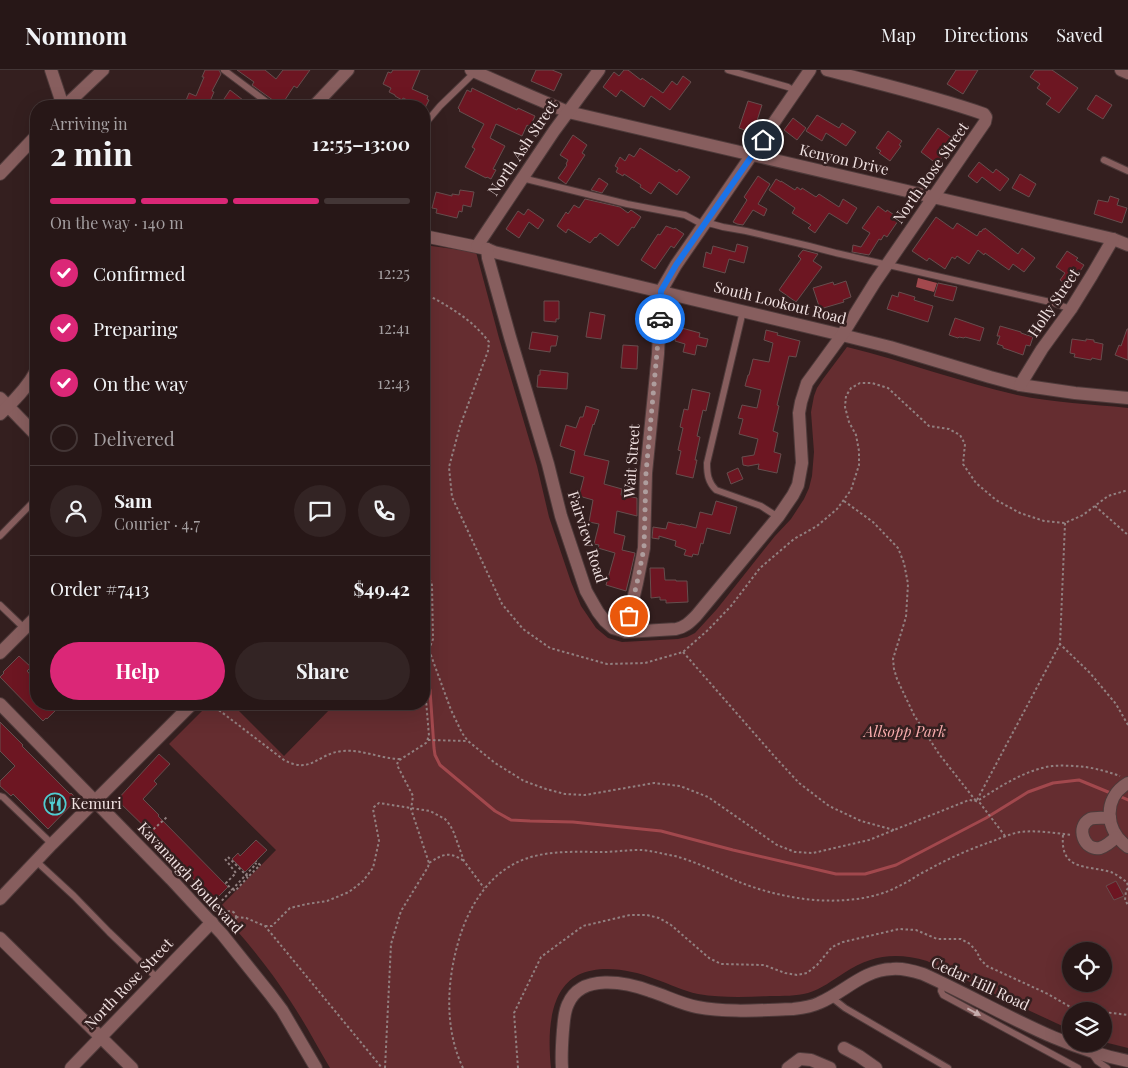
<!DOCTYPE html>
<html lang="en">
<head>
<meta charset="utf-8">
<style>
  :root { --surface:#271717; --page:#332424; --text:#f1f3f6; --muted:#a49fa1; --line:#433636; --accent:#db2777 }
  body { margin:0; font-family:"Playfair Display",serif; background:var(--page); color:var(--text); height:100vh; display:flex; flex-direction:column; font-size:19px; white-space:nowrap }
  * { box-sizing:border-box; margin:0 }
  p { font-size:16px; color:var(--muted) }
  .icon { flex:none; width:28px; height:28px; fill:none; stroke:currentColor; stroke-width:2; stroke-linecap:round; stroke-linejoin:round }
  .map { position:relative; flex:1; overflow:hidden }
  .panel { position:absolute; left:30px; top:30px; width:400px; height:610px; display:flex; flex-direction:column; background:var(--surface); border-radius:20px; box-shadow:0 5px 20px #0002,0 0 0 1px var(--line) }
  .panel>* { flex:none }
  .controls { position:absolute; left:1062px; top:872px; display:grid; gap:10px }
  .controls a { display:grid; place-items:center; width:50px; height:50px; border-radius:50%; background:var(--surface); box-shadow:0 5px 20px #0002,0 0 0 1px var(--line); font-size:25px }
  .pin { position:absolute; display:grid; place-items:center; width:42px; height:42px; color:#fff; margin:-21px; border:2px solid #fff; border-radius:50%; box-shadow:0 1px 5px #0007 }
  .courier { position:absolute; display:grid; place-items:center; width:50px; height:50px; margin:-25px; border:4px solid #1a73e8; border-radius:50%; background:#fff; color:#222; box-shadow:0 1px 6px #0007 }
  .summary em { font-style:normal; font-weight:700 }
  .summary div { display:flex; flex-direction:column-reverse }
  .summary { display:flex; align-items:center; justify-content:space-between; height:85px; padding:0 20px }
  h1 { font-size:32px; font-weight:700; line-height:38px }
  .bar { display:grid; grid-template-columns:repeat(4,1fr); gap:8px 5px; align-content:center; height:60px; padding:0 20px }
  .bar i { height:6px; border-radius:4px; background:var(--line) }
  .bar .on { background:var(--accent) }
  .bar p { grid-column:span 4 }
  .line { display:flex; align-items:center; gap:12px; padding:0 20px; border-top:1px solid var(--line) }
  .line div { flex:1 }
  .round { display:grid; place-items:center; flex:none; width:52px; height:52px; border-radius:26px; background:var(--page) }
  ol { padding:0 20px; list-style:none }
  li { display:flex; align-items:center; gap:15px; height:55px }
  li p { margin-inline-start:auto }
  li .icon { padding:5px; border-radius:50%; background:var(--accent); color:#fff; stroke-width:4 }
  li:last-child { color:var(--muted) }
  li i { width:28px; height:28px; border:2px solid var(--line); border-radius:50% }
  .cta { display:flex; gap:10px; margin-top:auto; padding:10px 20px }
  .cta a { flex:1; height:58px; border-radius:30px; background:var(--accent); color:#fff; font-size:20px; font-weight:700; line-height:58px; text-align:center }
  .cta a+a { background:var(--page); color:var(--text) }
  header { display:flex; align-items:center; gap:30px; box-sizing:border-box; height:70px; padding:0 25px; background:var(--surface); border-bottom:1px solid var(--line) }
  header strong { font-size:24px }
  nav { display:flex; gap:28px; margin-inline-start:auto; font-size:18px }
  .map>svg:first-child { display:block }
  .green { fill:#652d30; fill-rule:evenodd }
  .water { fill:#a2484d }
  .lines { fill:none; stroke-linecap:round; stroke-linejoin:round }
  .stream { stroke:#a2484d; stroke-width:3 }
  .building { fill:#6d1622; stroke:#664e4e }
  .service-casing { stroke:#4e3a3a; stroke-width:8 }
  .minor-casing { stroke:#4e3a3a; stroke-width:14 }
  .tertiary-casing { stroke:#4e3a3a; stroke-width:14 }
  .path { stroke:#928080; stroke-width:2; stroke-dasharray:2.5 2.5; stroke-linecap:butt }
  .service { stroke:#875e5e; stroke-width:6 }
  .minor { stroke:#875e5e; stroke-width:12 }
  .tertiary { stroke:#875e5e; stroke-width:12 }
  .path-bridge { stroke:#928080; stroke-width:2; stroke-dasharray:2.5 2.5; stroke-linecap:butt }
  .oneway { fill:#c6adad }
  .done { stroke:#ae9d9d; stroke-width:5; stroke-dasharray:0 9 }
  .route { stroke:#1a73e8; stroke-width:6 }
  .labels { text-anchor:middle; stroke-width:5; stroke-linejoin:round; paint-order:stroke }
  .street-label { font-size:15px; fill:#f0e1e1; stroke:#341f1f }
  .park-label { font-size:15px; font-style:italic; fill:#f9adae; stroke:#341f1f }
  .poi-label { font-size:15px; fill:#f0e1e1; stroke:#341f1f; text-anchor:start }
</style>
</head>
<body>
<header>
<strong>Nomnom</strong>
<nav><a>Map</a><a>Directions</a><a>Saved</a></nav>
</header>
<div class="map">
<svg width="1128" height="998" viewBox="0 0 1128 998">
  <rect width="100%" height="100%" fill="#341f1f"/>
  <path class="green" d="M424,175L476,182L499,268L537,396L549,447L571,512L581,536L596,558L608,568L622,572L678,569L687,567L695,563L717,539L775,466L791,449L804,429L809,418L812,406L814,382L811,342L814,326L817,318L823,309L847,277C904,291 960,312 1017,325C1054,333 1091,334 1128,338V978L1104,972V941H1071V960L1013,933L927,891C896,882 871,885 844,903C833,910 821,919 808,923C796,926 783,926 770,926C746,927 722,928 698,924C683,921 670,914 655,909C632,900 601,894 578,905C547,921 548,969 551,998H330C317,976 305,953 291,932C270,899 244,868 218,839L276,780L169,674L209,634H232L284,686L335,634H424ZM1071,881H1104V914H1071Z"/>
  <path class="water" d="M918,208L937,213L934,222L916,217Z"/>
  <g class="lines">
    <g class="stream">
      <path d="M424,612L428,615L430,620L434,678L435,685L440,695L495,741L511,750L530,751L573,752L661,761L733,780L836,804H865L896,795L986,748L1028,722L1053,713L1079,710L1113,724"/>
      <path d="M1119,726L1128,730"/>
    </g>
  </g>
  <g class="building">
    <path d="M205,0H219L221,4L212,21L214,22L208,36H192L185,33L189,23L196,26L204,7H202Z"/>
    <path d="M237,0H265L276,9L283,0H310L297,18L294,16L281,36L252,15L254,12Z"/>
    <path d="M393,0H420L412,19L428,26L427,29L429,30L425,38L424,36H420L403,28L402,30L395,26V25L389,22L391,18L383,14L388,2L391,3Z"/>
    <path d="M536,0H552L562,4L554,21L531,11Z"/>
    <path d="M624,0H628L641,10L642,8L663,23L672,11L677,15L683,6L691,12L670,40L651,26L644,37L621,20L616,27L603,17L614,2L619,6Z"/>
    <path d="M956,0H978L963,24L947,14Z"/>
    <path d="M1035,0H1052L1078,18L1059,43L1046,34L1051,28L1037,18L1040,14L1030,7Z"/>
    <path d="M472,18L517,40L518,38L535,46L530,57L527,55L522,66L496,54L490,68L505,76L493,99L496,100L491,109L487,107L486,108L465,97L475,79L472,77L484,54L459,41L460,40L458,38L467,20L471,22Z"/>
    <path d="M230,20L243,30L239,36H228L222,32Z"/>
    <path d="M1096,25L1112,35L1103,49L1087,39Z"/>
    <path d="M748,31L762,35L753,63L739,58Z"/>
    <path d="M817,45L839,58L842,53L856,62L846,76L826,63L822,71L806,61Z"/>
    <path d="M793,48L806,58L797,70L784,60Z"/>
    <path d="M938,58L955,70L937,94L921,82Z"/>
    <path d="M888,61L902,71L899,75L901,76L890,91L879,83L881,81L876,78Z"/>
    <path d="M573,65L587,75L582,83L585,85L566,114L558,108L567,95L566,94L568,90L560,85Z"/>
    <path d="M640,78L677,102L679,99L690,107L677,125L659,112L651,124L640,117L641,115L624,104L623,106L616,102L618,98L615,96L620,87L625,91L629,84L634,87Z"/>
    <path d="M979,92L993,103L996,99L1009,109L1000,121L982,107L977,113L968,106Z"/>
    <path d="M1020,104L1036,114L1029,127L1012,118Z"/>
    <path d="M758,106L770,114L758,134L767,139L764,146L753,140L743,155L737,154L733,152L747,130L744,127Z"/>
    <path d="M599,108L608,114L602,123L591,120Z"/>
    <path d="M776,109L781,112V111L795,120L797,117L801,120L802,118L816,127L819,124L839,137L843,129L857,138L847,154L829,143L815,163L808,158L811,155L792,143L795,138L769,120Z"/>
    <path d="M460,120L474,122L471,137L463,135L462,142L459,141L457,148L436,143L437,139L432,138L436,122L452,126V124L459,125Z"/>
    <path d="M1110,126L1119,129L1117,135L1127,138L1122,153L1094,144L1098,130L1108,132Z"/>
    <path d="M585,129L620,137L628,143L631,140L641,147L634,158L632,157L618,176L600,163L596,168L595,167L590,173L568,159L566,163L557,156L566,142L568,144L574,135L579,138Z"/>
    <path d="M878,136L886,142L887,140L897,147L895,149L898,151L887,167L884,165L881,170L879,169L869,185L852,182L853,175L861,177L870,163L862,158Z"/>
    <path d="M528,139L544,150L538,159L529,152L519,168L506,159L518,141L524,145Z"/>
    <path d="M936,147L953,159L957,153L977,166L980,161L981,162L983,159H985V158L1018,184L1022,178L1035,188L1024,202L1013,194L1009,200L985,183L984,185L978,180L969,194L957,186L955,189L952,187L945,199L929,188L927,191L912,181Z"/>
    <path d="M666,156L674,159L675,158L684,164L674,178L671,176L655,199L641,190L658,164L660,165Z"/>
    <path d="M737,174L748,177L744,193L729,189L725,203L703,197L706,182L711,184L713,176L735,182Z"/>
    <path d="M803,180L818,184L813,191L822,197L796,232L779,220L801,189L798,186Z"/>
    <path d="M1067,181L1078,188L1076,190L1084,195L1070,217L1060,210L1065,203L1056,197Z"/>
    <path d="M846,211L851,227L843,230L844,232L820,239L813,218L833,212L834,215Z"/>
    <path d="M938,213L957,217L953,231L934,226Z"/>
    <path d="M899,222L915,227L914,230L933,236L928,252L887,239L892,225L898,227Z"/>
    <path d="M544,231H559V249H556V252L544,251Z"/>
    <path d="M590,242L605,245L601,269L586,267Z"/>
    <path d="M955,248L984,258L980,271L965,267L964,268L959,267L958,268L949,265Z"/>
    <path d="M1000,256L1021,262V263L1033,267L1030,276L1026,275L1023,285L1009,280L1003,278V276L997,274L1000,266H997Z"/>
    <path d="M678,257L700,263L699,267L708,269L706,277L697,275L695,285L683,282L685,274L675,271Z"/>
    <path d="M1127,259H1128V290L1115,285L1119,275L1121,276Z"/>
    <path d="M766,260L778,263L777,265L800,271L796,287L789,286L777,335L779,336L773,361L778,363L774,382L781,384L777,403L758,399L759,394L748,396L743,395L742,387L754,385L758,369L739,364L743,349L738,348L742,335L757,338L761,320L745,316L748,305H749L753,289L769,292L773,273L764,270Z"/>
    <path d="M532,262L558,266L556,276H551L550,282L529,279Z"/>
    <path d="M1072,269L1086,271V269L1094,270V272L1103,274L1101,290L1092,288L1091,290L1074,287L1075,284L1070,283Z"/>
    <path d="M623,275L638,276L637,299L621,298Z"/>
    <path d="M540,300L568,303L567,319L537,317L538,305H540Z"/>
    <path d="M692,319L710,323L706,341L703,340L697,366L700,367L695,390H697L693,408L676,404L681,381L678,380L683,358L680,357L684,339L688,340Z"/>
    <path d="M586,336L599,340L594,355L593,354L584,385L609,391L604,414L622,419L621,425L637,428V446L617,441L614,463L625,466L622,480L635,483L630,505L626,521L606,515L615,483L598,478L599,475L594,474L599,454L589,452L593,430L579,426L584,407L570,403L575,381L560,376L566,355L576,358L580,347H583Z"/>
    <path d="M738,398L743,409L731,414L727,403Z"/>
    <path d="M716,431L737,437L730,464L707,458L703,474L701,473L698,485L693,484L692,487L684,485L686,480L675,476L676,471L659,466V469L652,468L653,457L666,459L668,452L680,455L681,454L696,458L700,442L712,445Z"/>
    <path d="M650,498H664L665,510H676V511H687L688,532L666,533V530H660V527L651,528Z"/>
    <path d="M19,586L31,597L27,601L36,611V634H62L47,649L46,648L43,651L0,607L4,603L3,602Z"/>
    <path d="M0,652L23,675L22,676L70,724L71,723L77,729L48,759L13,724L11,726L0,716V711L15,696L0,681Z"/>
    <path d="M159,684L170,694L154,711L157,714L143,729L159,745L158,746L228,817L214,831L155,769L156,768L117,730Z"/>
    <path d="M256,770L267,780L245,802L232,789L238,783L240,786Z"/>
    <path d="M1116,811L1124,826L1114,830L1106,816Z"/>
  </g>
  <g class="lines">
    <g class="service-casing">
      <g id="service">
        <path d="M224,0L272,36"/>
        <path d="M728,0L788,17L795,21"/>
        <path d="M424,55L440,36L475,2"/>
        <path d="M1104,90L1128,101"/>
        <path d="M522,108L627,134L685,145L700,153L712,154L723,157L746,161L809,176L836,183L1050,232L1071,239"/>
        <path d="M743,241L707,393C707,404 708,412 716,420L761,436L778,447"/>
        <path d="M0,466L36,429"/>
        <path d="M0,535L25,559"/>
        <path d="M0,726L3,727L52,774"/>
        <path d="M36,791L74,826L109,862L157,908"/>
        <path d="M942,913L941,921L943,925L1078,998"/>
        <path d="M831,927L845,938L948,998"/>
        <path d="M1092,984L1097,991L1107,998"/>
      </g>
    </g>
    <g class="minor-casing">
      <g id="minor">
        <path d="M51,0L63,36"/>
        <path d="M471,0L528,25L568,42L1113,169L1128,175"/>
        <path d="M1121,0L1128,3"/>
        <path d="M65,36L103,0"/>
        <path d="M314,36L348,0"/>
        <path d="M0,104L36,66"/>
        <path d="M424,166L487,179L494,182L842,265L890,277L990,307L1020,315L1075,323L1128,328"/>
        <path d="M477,176L554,61L599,0"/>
        <path d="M487,179L488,188L510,267L548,394L561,446L586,521L598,542L605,551L613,558L626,562L676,559C685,557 689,553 696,546L778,447L793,425L798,415L802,393L799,343L801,332L807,313L842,265L875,212L985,52L986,47L984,44C933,26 880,14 827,0"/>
        <path d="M1020,315L1042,279L1071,239L1092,205L1113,169"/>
        <path d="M0,328L36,365"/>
        <path d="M0,344C14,331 27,318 36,301"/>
        <path d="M626,562L629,546L637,513L644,478L646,403L658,284L661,221L676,195L705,153L810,0"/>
        <path d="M0,583L36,547"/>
        <path d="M1128,713C1102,728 1105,761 1128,777"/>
        <path d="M1110,748C1103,748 1096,747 1090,749C1075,757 1084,781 1100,778C1106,776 1112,771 1116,767"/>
        <path d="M0,829L52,774L192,634"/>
        <path d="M0,868L132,998"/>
        <path d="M844,978L859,986L876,998"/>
        <path d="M71,998L212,852"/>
        <path d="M562,998C561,985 562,973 563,960C564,951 564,942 568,934C581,903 626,912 650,921C666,926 681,934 697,937C729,943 761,940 793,939C802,938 811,937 819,933C845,922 863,900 892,899C903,898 913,901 923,904C990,934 1055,977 1128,991"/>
        <path d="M788,998L800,989L811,990L830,998"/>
      </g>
    </g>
    <g class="tertiary-casing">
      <path id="tertiary" d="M0,634L171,809L222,864L270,924L282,940L316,998"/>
    </g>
    <g class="path">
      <path d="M424,223C448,236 472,249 489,272L488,281L460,356L449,397L452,427L502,534L523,559L550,578L607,594L645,593L683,582L708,560L731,536L760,498L794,469L817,456L837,439L851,420L859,395V381L856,365L849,352L845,337L846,326L851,318L860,313H872L888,318L929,356L949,359L960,365L965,374L963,394L976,413L996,430L1020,443L1044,451L1065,453L1083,445L1108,426L1128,420"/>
      <path d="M844,431L873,452L898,478L904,493L908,514L906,547L893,589L894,599L897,609L914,645L939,684L976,731"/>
      <path d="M1095,436L1128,465"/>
      <path d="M1065,453L1060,574L1090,603L1116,634L1128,655"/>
      <path d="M424,495L432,515L433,569L429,580L424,588"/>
      <path d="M429,580L451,640L462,663L468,671L495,693L524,711L546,719L565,724L585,725L654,713L680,716L708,727L777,775L795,782L813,783L869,770L969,730L976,731L980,733L1005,766"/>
      <path d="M683,582L775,687L799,713L829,736L861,751L894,760"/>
      <path d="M211,634L284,690C312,705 317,683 343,681C362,679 381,689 401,689"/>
      <path d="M428,670L468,671"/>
      <path d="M977,730L1060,574"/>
      <path d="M979,730C1001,716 1025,700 1052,696C1063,695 1075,696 1086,697C1098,699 1109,702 1120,706"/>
      <path d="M1063,765C1060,801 1086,795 1111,802C1116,804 1122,809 1127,812L1128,817"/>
      <path d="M146,766L167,747"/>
      <path d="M228,787L248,807L260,795L256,791"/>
      <path d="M225,789L236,803L226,813L232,820"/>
      <path d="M429,793C443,784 449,781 464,791"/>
      <path d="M1128,818L1126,821L1125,830L1128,835"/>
      <path d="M233,819L235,821L248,807"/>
      <circle cx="230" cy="847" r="6"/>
      <path d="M236,847L246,848L265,856L382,998"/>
      <path d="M265,856H272L290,838L307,834L327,831L349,822L363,811L373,798L379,771L373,739L374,737L379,733L430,741L445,749L450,755L454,763L464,791L484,818"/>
      <path d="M1104,942L1128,945"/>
      <path d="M385,998L391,874L401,841L428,797L429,793L411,739L413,726L397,695L398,691L426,673L429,666L424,606"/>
      <path d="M463,998C443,956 447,906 461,863C472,831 492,801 525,789C550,780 577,782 602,782C614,782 626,780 639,780C650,780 663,784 675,786C697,792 718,803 739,812C772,825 811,833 846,830C865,829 885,824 901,815C910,811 917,805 926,801C947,789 970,779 993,771C1001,768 1010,764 1020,762C1037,760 1055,763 1072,765"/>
      <path d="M518,998L514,943L541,887L583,856L630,845H647L659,848L671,855L709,888L721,894L764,895L785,903L797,905L807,903L817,895L832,877L843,872L899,859L916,860L937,869H961L970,874L977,882L980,889L987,896L1048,924L1074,939L1094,941"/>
    </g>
    <use href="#service" class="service"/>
    <use href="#minor" class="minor"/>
    <use href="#tertiary" class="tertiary"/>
    <path class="path-bridge" d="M215,838L256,794L255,793"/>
  </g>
  <defs><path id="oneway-solid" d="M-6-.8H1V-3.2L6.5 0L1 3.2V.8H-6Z" transform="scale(1.25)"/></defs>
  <use class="oneway" href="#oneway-solid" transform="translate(974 942) rotate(28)"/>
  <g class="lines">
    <path class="done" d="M629,546L637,513L644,478L646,403L660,249"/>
    <path class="route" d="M660,249L661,221L676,195L763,70"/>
  </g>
  <defs>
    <g id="restaurant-ring" transform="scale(1.125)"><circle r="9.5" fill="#341f1f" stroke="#51ccd1" stroke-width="1.5"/><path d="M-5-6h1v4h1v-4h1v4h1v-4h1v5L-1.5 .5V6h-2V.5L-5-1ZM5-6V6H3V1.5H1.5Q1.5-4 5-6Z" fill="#51ccd1"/></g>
  </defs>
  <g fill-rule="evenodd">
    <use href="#restaurant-ring" x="55" y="734"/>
  </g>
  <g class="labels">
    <g class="street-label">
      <text transform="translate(523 78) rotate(-56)" y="5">North Ash Street</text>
      <text transform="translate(844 90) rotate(13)" y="5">Kenyon Drive</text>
      <text transform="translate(931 103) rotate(-55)" y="5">North Rose Street</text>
      <text transform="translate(780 233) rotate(14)" y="5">South Lookout Road</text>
      <text transform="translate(1054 233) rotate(-56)" y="5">Holly Street</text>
      <text transform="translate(632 391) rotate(-86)" y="5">Wait Street</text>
      <text transform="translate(587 467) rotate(72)" y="5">Fairview Road</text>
      <text transform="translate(190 808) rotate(47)" y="5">Kavanaugh Boulevard</text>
      <text transform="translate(129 914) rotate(-46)" y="5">North Rose Street</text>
      <text transform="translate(980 914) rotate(25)" y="5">Cedar Hill Road</text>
    </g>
    <g class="park-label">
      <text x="905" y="667">Allsopp Park</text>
    </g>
    <g class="poi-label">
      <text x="71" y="739">Kemuri</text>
    </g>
  </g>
</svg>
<div class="controls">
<a><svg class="icon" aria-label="locate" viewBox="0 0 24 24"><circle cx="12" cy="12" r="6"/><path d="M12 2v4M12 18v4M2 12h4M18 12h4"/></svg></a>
<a><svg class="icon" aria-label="layers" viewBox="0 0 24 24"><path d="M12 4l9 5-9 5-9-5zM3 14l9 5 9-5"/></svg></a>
</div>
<div class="pin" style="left:629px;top:546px;background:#ea580c"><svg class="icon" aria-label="bag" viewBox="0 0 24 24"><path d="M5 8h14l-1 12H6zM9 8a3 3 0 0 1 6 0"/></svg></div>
<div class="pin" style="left:763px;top:70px;background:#1f2937"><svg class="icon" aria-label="home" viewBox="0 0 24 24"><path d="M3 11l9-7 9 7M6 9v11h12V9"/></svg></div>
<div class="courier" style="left:660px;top:249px"><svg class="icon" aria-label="car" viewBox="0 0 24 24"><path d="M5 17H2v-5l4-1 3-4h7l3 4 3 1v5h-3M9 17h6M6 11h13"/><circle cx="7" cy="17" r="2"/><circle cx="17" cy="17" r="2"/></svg></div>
<section class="panel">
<div class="summary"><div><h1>2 min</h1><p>Arriving in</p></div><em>12:55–13:00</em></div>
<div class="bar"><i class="on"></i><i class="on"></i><i class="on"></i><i></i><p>On the way · 140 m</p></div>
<ol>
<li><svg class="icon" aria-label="check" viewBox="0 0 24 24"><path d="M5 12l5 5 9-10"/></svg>Confirmed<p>12:25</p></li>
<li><svg class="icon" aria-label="check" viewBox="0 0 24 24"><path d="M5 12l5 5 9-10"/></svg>Preparing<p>12:41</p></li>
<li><svg class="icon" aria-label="check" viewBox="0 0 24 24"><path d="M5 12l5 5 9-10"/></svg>On the way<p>12:43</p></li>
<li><i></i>Delivered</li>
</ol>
<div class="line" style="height:90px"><a class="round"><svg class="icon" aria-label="person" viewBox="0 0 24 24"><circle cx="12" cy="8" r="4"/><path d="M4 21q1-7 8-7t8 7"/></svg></a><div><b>Sam</b><p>Courier · 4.7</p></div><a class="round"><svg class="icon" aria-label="chat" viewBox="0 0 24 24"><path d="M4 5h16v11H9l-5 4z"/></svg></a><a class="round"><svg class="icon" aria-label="phone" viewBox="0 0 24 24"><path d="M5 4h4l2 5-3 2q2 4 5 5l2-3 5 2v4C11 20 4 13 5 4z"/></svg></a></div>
<div class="line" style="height:65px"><div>Order #7413</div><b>$49.42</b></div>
<div class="cta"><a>Help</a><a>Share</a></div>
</section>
</div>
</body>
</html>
